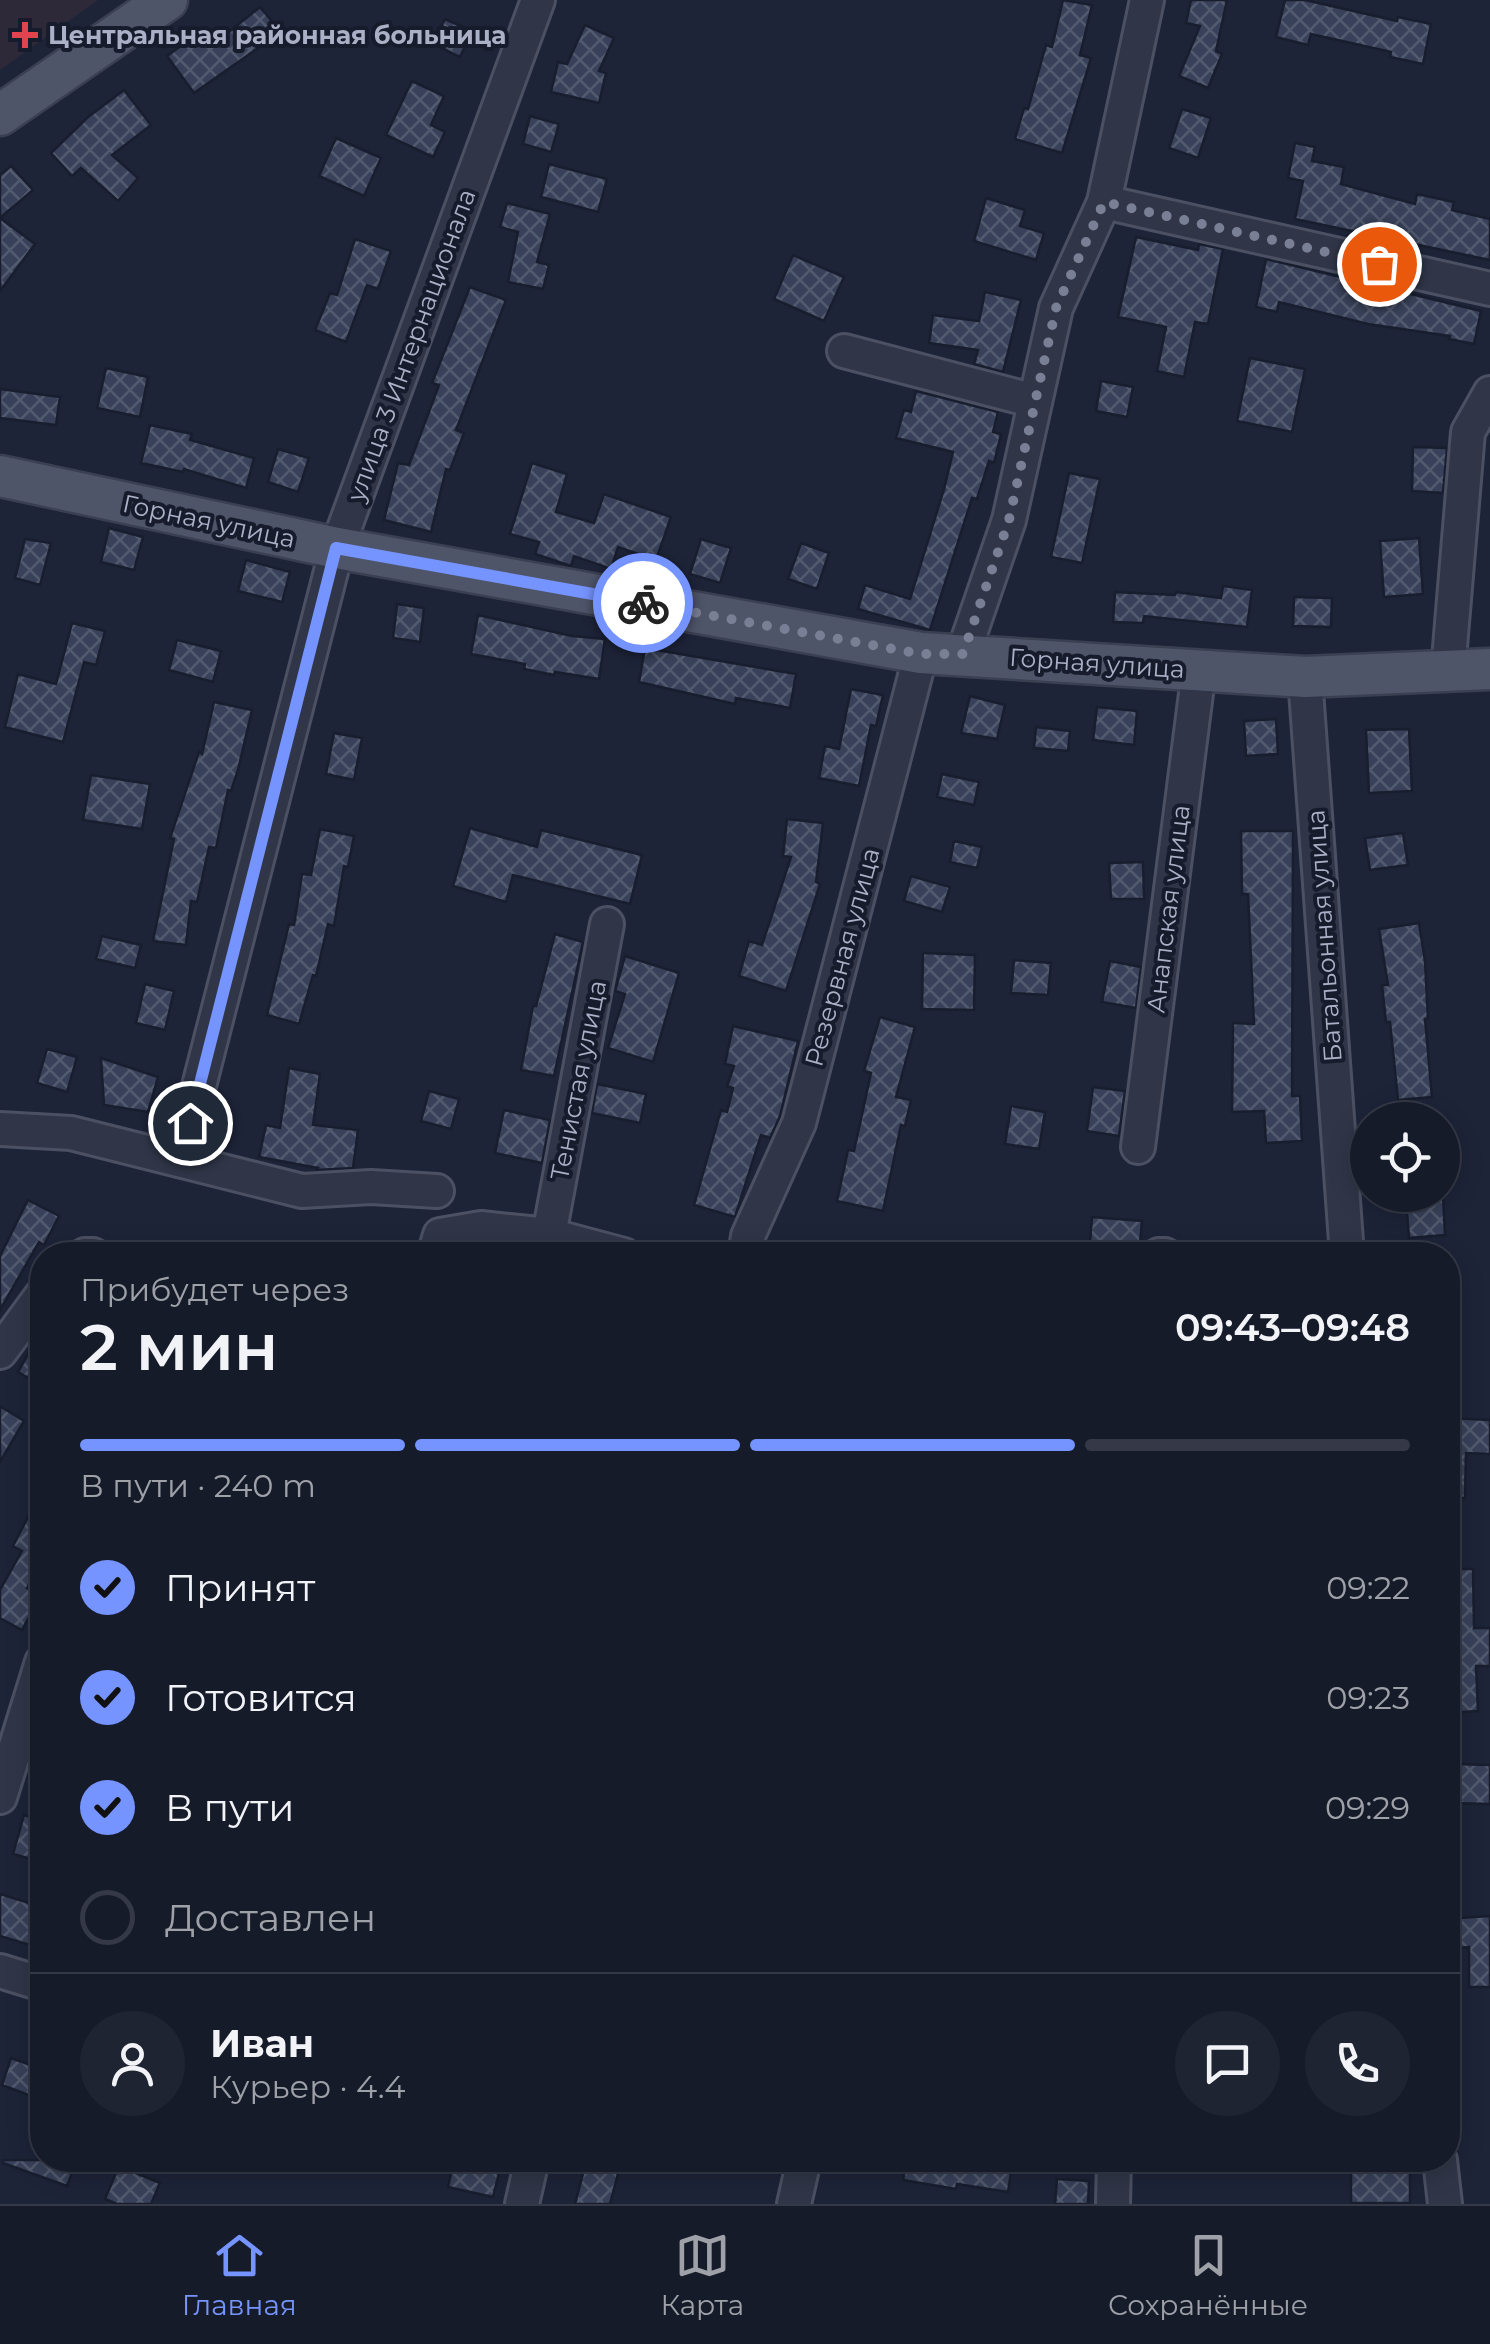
<!DOCTYPE html>
<html lang="ru">
<head>
<meta charset="utf-8">
<style>
  :root { --surface:#161b2a; --page:#1f2432; --text:#f1f3f6; --muted:#9ea1a8; --line:#353947; --accent:#7694ff }
  body { margin:0; font-family:Montserrat,sans-serif; background:var(--page); color:var(--text); height:100vh; display:flex; flex-direction:column; font-size:38px; white-space:nowrap }
  * { box-sizing:border-box; margin:0 }
  p { font-size:32px; color:var(--muted) }
  .icon { flex:none; width:55px; height:55px; fill:none; stroke:currentColor; stroke-width:2; stroke-linecap:round; stroke-linejoin:round }
  .map { position:relative; flex:1; overflow:hidden }
  .side { position:absolute; left:30px; top:1242px; width:1430px; height:930px; display:flex; flex-direction:column; background:var(--surface); border-radius:40px; box-shadow:0 5px 25px #0003,0 0 0 2px var(--line) }
  .side>* { flex:none }
  .tools { position:absolute; left:1350px; top:1102px; display:grid; gap:20px }
  .tools a { display:grid; place-items:center; width:110px; height:110px; border-radius:50%; background:var(--surface); box-shadow:0 5px 25px #0003,0 0 0 2px var(--line); font-size:50px }
  .pin { position:absolute; display:grid; place-items:center; width:85px; height:85px; color:#fff; margin:-42px; border:5px solid #fff; border-radius:50%; box-shadow:0 2px 10px #0007 }
  .courier { position:absolute; display:grid; place-items:center; width:100px; height:100px; margin:-50px; border:8px solid #7694ff; border-radius:50%; background:#fff; color:#222; box-shadow:0 2px 12px #0007 }
  .headline em { font-style:normal; font-weight:600 }
  .headline div { display:flex; flex-direction:column-reverse }
  .headline { display:flex; align-items:center; justify-content:space-between; height:170px; padding:0 50px }
  h1 { font-size:65px; font-weight:600; line-height:75px }
  .bar { display:grid; grid-template-columns:repeat(4,1fr); gap:15px 10px; align-content:center; height:120px; padding:0 50px }
  .bar i { height:12px; border-radius:8px; background:var(--line) }
  .bar .current { background:var(--accent) }
  .bar p { grid-column:span 4 }
  .line { display:flex; align-items:center; gap:25px; padding:0 50px; border-top:2px solid var(--line) }
  .line div { flex:1 }
  .round { display:grid; place-items:center; flex:none; width:105px; height:105px; border-radius:52px; background:var(--page) }
  ol { padding:0 50px; list-style:none }
  li { display:flex; align-items:center; gap:30px; height:110px }
  li p { margin-inline-start:auto }
  li .icon { padding:10px; border-radius:50%; background:var(--accent); color:#111; stroke-width:4 }
  li:last-child { color:var(--muted) }
  li i { width:55px; height:55px; border:5px solid var(--line); border-radius:50% }
  .dock { display:flex; justify-content:space-around; align-items:center; height:140px; border-top:2px solid var(--line); background:var(--surface); font-size:28px; color:var(--muted) }
  .dock a { display:grid; justify-items:center; gap:5px }
  .dock .current { color:var(--accent) }
  .map>svg:first-child { display:block }
  .medical { fill:#2e2939 }
  .building { fill:url(#building-cross-hatch); stroke:#181e2e; stroke-width:2.5 }
  .lines { fill:none; stroke-linecap:round; stroke-linejoin:round }
  .minor-casing { stroke:#4b5163; stroke-width:38 }
  .major-casing { stroke:#3a4051; stroke-width:45 }
  .minor { stroke:#303648; stroke-width:32 }
  .major { stroke:#4e5569; stroke-width:40 }
  .done { stroke:#797f94; stroke-width:10; stroke-dasharray:0 18 }
  .route { stroke:#7694ff; stroke-width:12 }
  .health-dot { fill:#e0444e; stroke:#161c2c; stroke-width:4 }
  .labels { text-anchor:middle; stroke-width:8; stroke-linejoin:round; paint-order:stroke }
  .poi-label { font-size:25px; font-weight:bold; fill:#aab0c6; stroke:#161c2c; text-anchor:start }
  .street-label { font-size:25px; fill:#aab0c6; stroke:#161c2c }
</style>
</head>
<body>
<div class="map">
<svg width="1490" height="2204" viewBox="0 0 1490 2204">
  <defs>
    <pattern id="building-cross-hatch" width="8" height="8" patternUnits="userSpaceOnUse" patternTransform="scale(2.5)"><rect width="8" height="8" fill="#384159"/><path d="M0 0l8 8M0 8l8-8" fill="none" stroke="#525a6f"/></pattern>
  </defs>
  <rect width="100%" height="100%" fill="#1d2438"/>
  <path class="medical" d="M0,0H98L0,70Z"/>
  <g class="building">
    <path d="M1063,0L1092,5L1080,55L1091,58L1062,153L1015,139L1024,108L1028,109L1046,45L1052,47Z"/>
    <path d="M1191,0H1227L1216,51L1222,54L1208,88L1179,76L1200,26L1186,23Z"/>
    <path d="M1285,0H1305L1397,21L1398,17L1431,24L1423,64L1390,57L1391,52L1311,34L1308,45L1276,37Z"/>
    <path d="M260,7L281,32L194,93L167,56L204,29L215,43Z"/>
    <path d="M445,19L472,31L460,57L433,44Z"/>
    <path d="M585,25L614,38L599,71L606,73L599,103L551,92L558,62L567,64Z"/>
    <path d="M412,81L444,96L431,125L445,132L433,157L386,135Z"/>
    <path d="M124,90L151,125L112,155L138,178L118,201L81,168L72,176L51,153L88,117Z"/>
    <path d="M1182,109L1211,118L1198,158L1169,148Z"/>
    <path d="M530,116L559,124L551,152L523,144Z"/>
    <path d="M336,138L381,158L364,196L319,176Z"/>
    <path d="M1295,143L1315,147L1312,161L1344,167L1341,184L1415,204L1417,194L1454,202L1452,210L1490,219V260L1295,219L1303,181L1288,178Z"/>
    <path d="M549,164L607,179L598,212L541,197Z"/>
    <path d="M11,166L33,190L0,218L35,244L0,291V175Z"/>
    <path d="M986,198L1025,210L1020,226L1044,233L1036,260L974,241Z"/>
    <path d="M507,203L550,214L537,262L549,265L543,289L508,282L518,232L500,227Z"/>
    <path d="M1136,237L1198,250L1199,244L1223,249L1208,324L1195,322L1184,377L1157,371L1166,327L1118,317Z"/>
    <path d="M355,239L391,251L378,289L367,285L346,342L315,330L330,293L337,295Z"/>
    <path d="M793,255L844,277L824,321L774,299Z"/>
    <path d="M1266,259L1481,311L1474,344L1449,339L1450,336L1368,324L1279,302L1277,312L1256,307Z"/>
    <path d="M470,287L506,300L456,430L464,433L450,470L446,469L431,532L384,520L398,463L409,465L439,385L432,383Z"/>
    <path d="M985,292L1021,300L1003,372L974,364L978,350L929,343L933,315L979,321Z"/>
    <path d="M1250,358L1305,369L1292,432L1237,421Z"/>
    <path d="M106,368L148,377L140,417L97,408Z"/>
    <path d="M1101,381L1133,387L1127,417L1096,411Z"/>
    <path d="M0,389L60,397L56,425L0,418Z"/>
    <path d="M916,391L998,412L993,432L1001,434L994,463L989,461L977,499L972,498L930,630L858,609L865,585L910,599L944,489L953,452L896,438L904,410L911,412Z"/>
    <path d="M150,425L192,434L190,440L254,458L246,488L184,469L183,472L141,463Z"/>
    <path d="M1413,447L1447,448L1443,493L1412,491Z"/>
    <path d="M278,449L309,458L298,492L268,482Z"/>
    <path d="M532,463L567,474L556,512L594,523L604,494L671,517L656,560L618,547L611,569L574,556L571,566L535,554L539,542L510,534Z"/>
    <path d="M1069,473L1100,479L1082,563L1051,557Z"/>
    <path d="M109,528L143,537L134,570L101,562Z"/>
    <path d="M1419,538L1423,594L1384,597L1380,541Z"/>
    <path d="M25,539L51,543L40,585L15,578Z"/>
    <path d="M701,539L731,548L720,583L690,574Z"/>
    <path d="M801,543L829,553L817,589L788,579Z"/>
    <path d="M246,560L290,572L282,602L238,591Z"/>
    <path d="M1223,586L1252,590L1247,627L1144,616L1143,623L1113,622L1115,592L1175,595L1176,592L1221,598Z"/>
    <path d="M1294,597L1332,598L1331,627L1293,626Z"/>
    <path d="M397,604L424,608L420,642L393,638Z"/>
    <path d="M478,615L572,636L605,639L599,679L555,672L554,675L524,669L525,664L471,654Z"/>
    <path d="M72,623L105,631L96,665L84,662L63,742L5,727L18,674L56,684Z"/>
    <path d="M177,640L221,651L213,682L169,670Z"/>
    <path d="M645,648L796,674L790,708L736,698L735,704L639,682Z"/>
    <path d="M851,689L883,695L876,726L871,725L859,786L819,778L825,746L839,749Z"/>
    <path d="M970,696L1005,705L997,739L961,733Z"/>
    <path d="M214,702L252,710L238,770L231,791L228,790L216,848L209,847L197,902L191,901L186,945L153,941L174,839L170,838L199,752L202,754Z"/>
    <path d="M1097,707L1137,711L1134,745L1093,740Z"/>
    <path d="M1276,719L1278,754L1246,756L1244,721Z"/>
    <path d="M1036,727L1070,731L1068,751L1034,748Z"/>
    <path d="M1409,729L1412,791L1369,793L1366,730Z"/>
    <path d="M334,733L362,738L354,780L326,774Z"/>
    <path d="M942,774L979,782L974,805L937,797Z"/>
    <path d="M91,775L150,784L142,829L83,820Z"/>
    <path d="M787,819L823,823L816,882L820,884L786,991L739,976L749,941L762,945L791,857L783,856Z"/>
    <path d="M470,828L537,847L541,830L642,855L630,904L513,875L506,902L453,886Z"/>
    <path d="M320,829L354,836L348,867L344,866L334,926L328,924L316,976L313,975L299,1024L267,1015L289,924L294,925L302,874L311,875Z"/>
    <path d="M1241,831H1293L1292,1096H1300L1302,1141L1266,1143L1264,1111L1232,1112L1233,1023L1254,1024L1248,894H1242Z"/>
    <path d="M1403,833L1408,865L1370,870L1365,838Z"/>
    <path d="M954,841L982,847L977,868L950,862Z"/>
    <path d="M1143,862L1144,899H1111L1109,863Z"/>
    <path d="M911,876L950,887L942,912L904,901Z"/>
    <path d="M1419,923L1425,961L1428,1019H1425L1432,1097L1398,1100L1390,1022H1386L1382,985H1388L1379,929Z"/>
    <path d="M555,934L583,942L554,1076L521,1070L533,1006H536Z"/>
    <path d="M102,936L141,945L135,968L96,959Z"/>
    <path d="M923,953L975,955L974,1010L922,1009Z"/>
    <path d="M625,956L679,973L653,1062L608,1048L625,994L615,991Z"/>
    <path d="M1014,960L1051,963L1048,995L1011,993Z"/>
    <path d="M1110,961L1141,967L1136,1008L1102,1002Z"/>
    <path d="M145,984L174,991L165,1030L136,1023Z"/>
    <path d="M880,1017L915,1027L896,1097L911,1100L905,1126L901,1125L883,1211L837,1201L848,1150L854,1151L871,1073L864,1071Z"/>
    <path d="M733,1026L798,1041L780,1116L770,1138L761,1135L735,1217L694,1205L721,1110L727,1112L733,1088L727,1086L734,1066L725,1064Z"/>
    <path d="M47,1049L77,1057L67,1092L37,1083Z"/>
    <path d="M101,1058L158,1077L148,1112L104,1105Z"/>
    <path d="M289,1068L320,1074L313,1125L358,1130L353,1168L317,1170L318,1168L259,1157L266,1125L280,1128Z"/>
    <path d="M597,1084L646,1094L640,1123L592,1113Z"/>
    <path d="M1093,1087L1125,1091L1119,1136L1087,1131Z"/>
    <path d="M429,1091L459,1099L451,1129L421,1121Z"/>
    <path d="M1011,1106L1045,1112L1039,1149L1005,1144Z"/>
    <path d="M504,1110L550,1120L542,1163L495,1153Z"/>
    <path d="M1443,1197L1445,1235L1409,1238L1406,1200Z"/>
    <path d="M28,1200L59,1216L44,1245L39,1242L0,1310V1256Z"/>
    <path d="M1092,1217L1142,1221L1139,1255H1089Z"/>
    <path d="M42,1330V1386L18,1372Z"/>
    <path d="M0,1406L24,1421L0,1462Z"/>
    <path d="M1448,1418L1490,1420V1454L1466,1453L1465,1498L1448,1497Z"/>
    <path d="M42,1490V1561L27,1588L40,1596L22,1630L0,1618V1590L22,1551L13,1546Z"/>
    <path d="M1448,1569H1473L1474,1628H1490V1666H1476L1478,1711L1448,1713V1673H1453L1452,1595H1448Z"/>
    <path d="M1453,1764L1490,1765V1804L1452,1803Z"/>
    <path d="M24,1815L42,1821V1862L13,1854Z"/>
    <path d="M0,1894L42,1907L30,1945L0,1936Z"/>
    <path d="M1490,1916V1987H1469V1947L1460,1948L1458,1918Z"/>
    <path d="M11,2058L42,2069V2100L2,2085Z"/>
    <path d="M3,2160H77L67,2186L3,2163Z"/>
    <path d="M454,2160L500,2169L493,2197L448,2187Z"/>
    <path d="M907,2160H1013L1008,2192L957,2184L956,2189L903,2180Z"/>
    <rect x="1351" y="2160" width="59" height="43"/>
    <path d="M586,2162L619,2170L610,2204H575Z"/>
    <path d="M119,2166L160,2183L151,2204H117L105,2199Z"/>
    <path d="M1057,2179L1089,2181L1088,2204H1055Z"/>
  </g>
  <g class="lines">
    <g class="minor-casing">
      <g id="minor">
        <path d="M1104,202L1490,289"/>
        <path d="M844,351L1035,401"/>
        <path d="M963,654L1009,520L1056,308L1104,202L1147,0"/>
        <path d="M1448,671L1468,432L1490,393"/>
        <path d="M1305,677L1347,1255"/>
        <path d="M0,1129L71,1133L302,1191L371,1187L437,1191"/>
        <path d="M1138,1147L1199,670"/>
        <path d="M180,1160L337,548L538,0"/>
        <path d="M549,1235L607,924"/>
        <path d="M85,1255H93"/>
        <path d="M434,1255L440,1235L481,1228L549,1235L624,1255"/>
        <path d="M745,1255L748,1236L799,1123L921,653"/>
        <path d="M1159,1255H1165"/>
        <path d="M0,1352L42,1295"/>
        <path d="M0,1797L42,1662"/>
        <path d="M0,1971L42,1984"/>
        <path d="M1440,2160L1445,2204"/>
        <path d="M522,2204L532,2160"/>
        <path d="M794,2204L804,2160"/>
        <path d="M1113,2204L1114,2160"/>
      </g>
    </g>
    <g class="major-casing">
      <g id="major">
        <path d="M0,115L167,0"/>
        <path d="M0,476L337,548L921,653L1305,677L1490,669"/>
      </g>
    </g>
    <use href="#minor" class="minor"/>
    <use href="#major" class="major"/>
  </g>
  <g class="lines">
    <path class="done" d="M643,603L921,654H963L1009,520L1056,308L1104,202L1379,264"/>
    <path class="route" d="M190,1123L336,548L643,603"/>
  </g>
  <path class="health-dot" d="M20 20h10v10h10v10h-10v10h-10v-10h-10v-10h10z"/>
  <g class="labels">
    <g class="poi-label">
      <text x="48" y="44">Центральная районная больница</text>
    </g>
    <g class="street-label">
      <text transform="translate(411 345) rotate(-70)" y="9">улица 3 Интернационала</text>
      <text transform="translate(209 521) rotate(12)" y="9">Горная улица</text>
      <text transform="translate(1097 663) rotate(4)" y="9">Горная улица</text>
      <text transform="translate(1168 909) rotate(-83)" y="9">Анапская улица</text>
      <text transform="translate(1324 936) rotate(-94)" y="9">Батальонная улица</text>
      <text transform="translate(842 957) rotate(-75)" y="9">Резервная улица</text>
      <text transform="translate(578 1080) rotate(-79)" y="9">Тенистая улица</text>
    </g>
  </g>
</svg>
<div class="tools">
<a><svg class="icon" aria-label="locate" viewBox="0 0 24 24"><circle cx="12" cy="12" r="6"/><path d="M12 2v4M12 18v4M2 12h4M18 12h4"/></svg></a>
</div>
<div class="pin" style="left:1379px;top:264px;background:#ea580c"><svg class="icon" aria-label="bag" viewBox="0 0 24 24"><path d="M5 8h14l-1 12H6zM9 8a3 3 0 0 1 6 0"/></svg></div>
<div class="pin" style="left:190px;top:1123px;background:#1f2937"><svg class="icon" aria-label="home" viewBox="0 0 24 24"><path d="M3 11l9-7 9 7M6 9v11h12V9"/></svg></div>
<div class="courier" style="left:643px;top:603px"><svg class="icon" aria-label="bike" viewBox="0 0 24 24"><circle cx="6" cy="16" r="4"/><circle cx="18" cy="16" r="4"/><path d="M6 16l4-8h5l3 8M10 8l3 8H6M13 5h3"/></svg></div>
<section class="side">
<div class="headline"><div><h1>2 мин</h1><p>Прибудет через</p></div><em>09:43–09:48</em></div>
<div class="bar"><i class="current"></i><i class="current"></i><i class="current"></i><i></i><p>В пути · 240 m</p></div>
<ol>
<li><svg class="icon" aria-label="check" viewBox="0 0 24 24"><path d="M5 12l5 5 9-10"/></svg>Принят<p>09:22</p></li>
<li><svg class="icon" aria-label="check" viewBox="0 0 24 24"><path d="M5 12l5 5 9-10"/></svg>Готовится<p>09:23</p></li>
<li><svg class="icon" aria-label="check" viewBox="0 0 24 24"><path d="M5 12l5 5 9-10"/></svg>В пути<p>09:29</p></li>
<li><i></i>Доставлен</li>
</ol>
<div class="line" style="height:180px"><a class="round"><svg class="icon" aria-label="person" viewBox="0 0 24 24"><circle cx="12" cy="8" r="4"/><path d="M4 21q1-7 8-7t8 7"/></svg></a><div><b>Иван</b><p>Курьер · 4.4</p></div><a class="round"><svg class="icon" aria-label="chat" viewBox="0 0 24 24"><path d="M4 5h16v11H9l-5 4z"/></svg></a><a class="round"><svg class="icon" aria-label="phone" viewBox="0 0 24 24"><path d="M5 4h4l2 5-3 2q2 4 5 5l2-3 5 2v4C11 20 4 13 5 4z"/></svg></a></div>
</section>
</div>
<nav class="dock">
<a class="current"><svg class="icon" aria-label="home" viewBox="0 0 24 24"><path d="M3 11l9-7 9 7M6 9v11h12V9"/></svg>Главная</a>
<a><svg class="icon" aria-label="map" viewBox="0 0 24 24"><path d="M3 6l6-2 6 2 6-2v14l-6 2-6-2-6 2zM9 4v14M15 6v14"/></svg>Карта</a>
<a><svg class="icon" aria-label="saved" viewBox="0 0 24 24"><path d="M7 4h10v16l-5-4-5 4z"/></svg>Сохранённые</a>
</nav>
</body>
</html>
